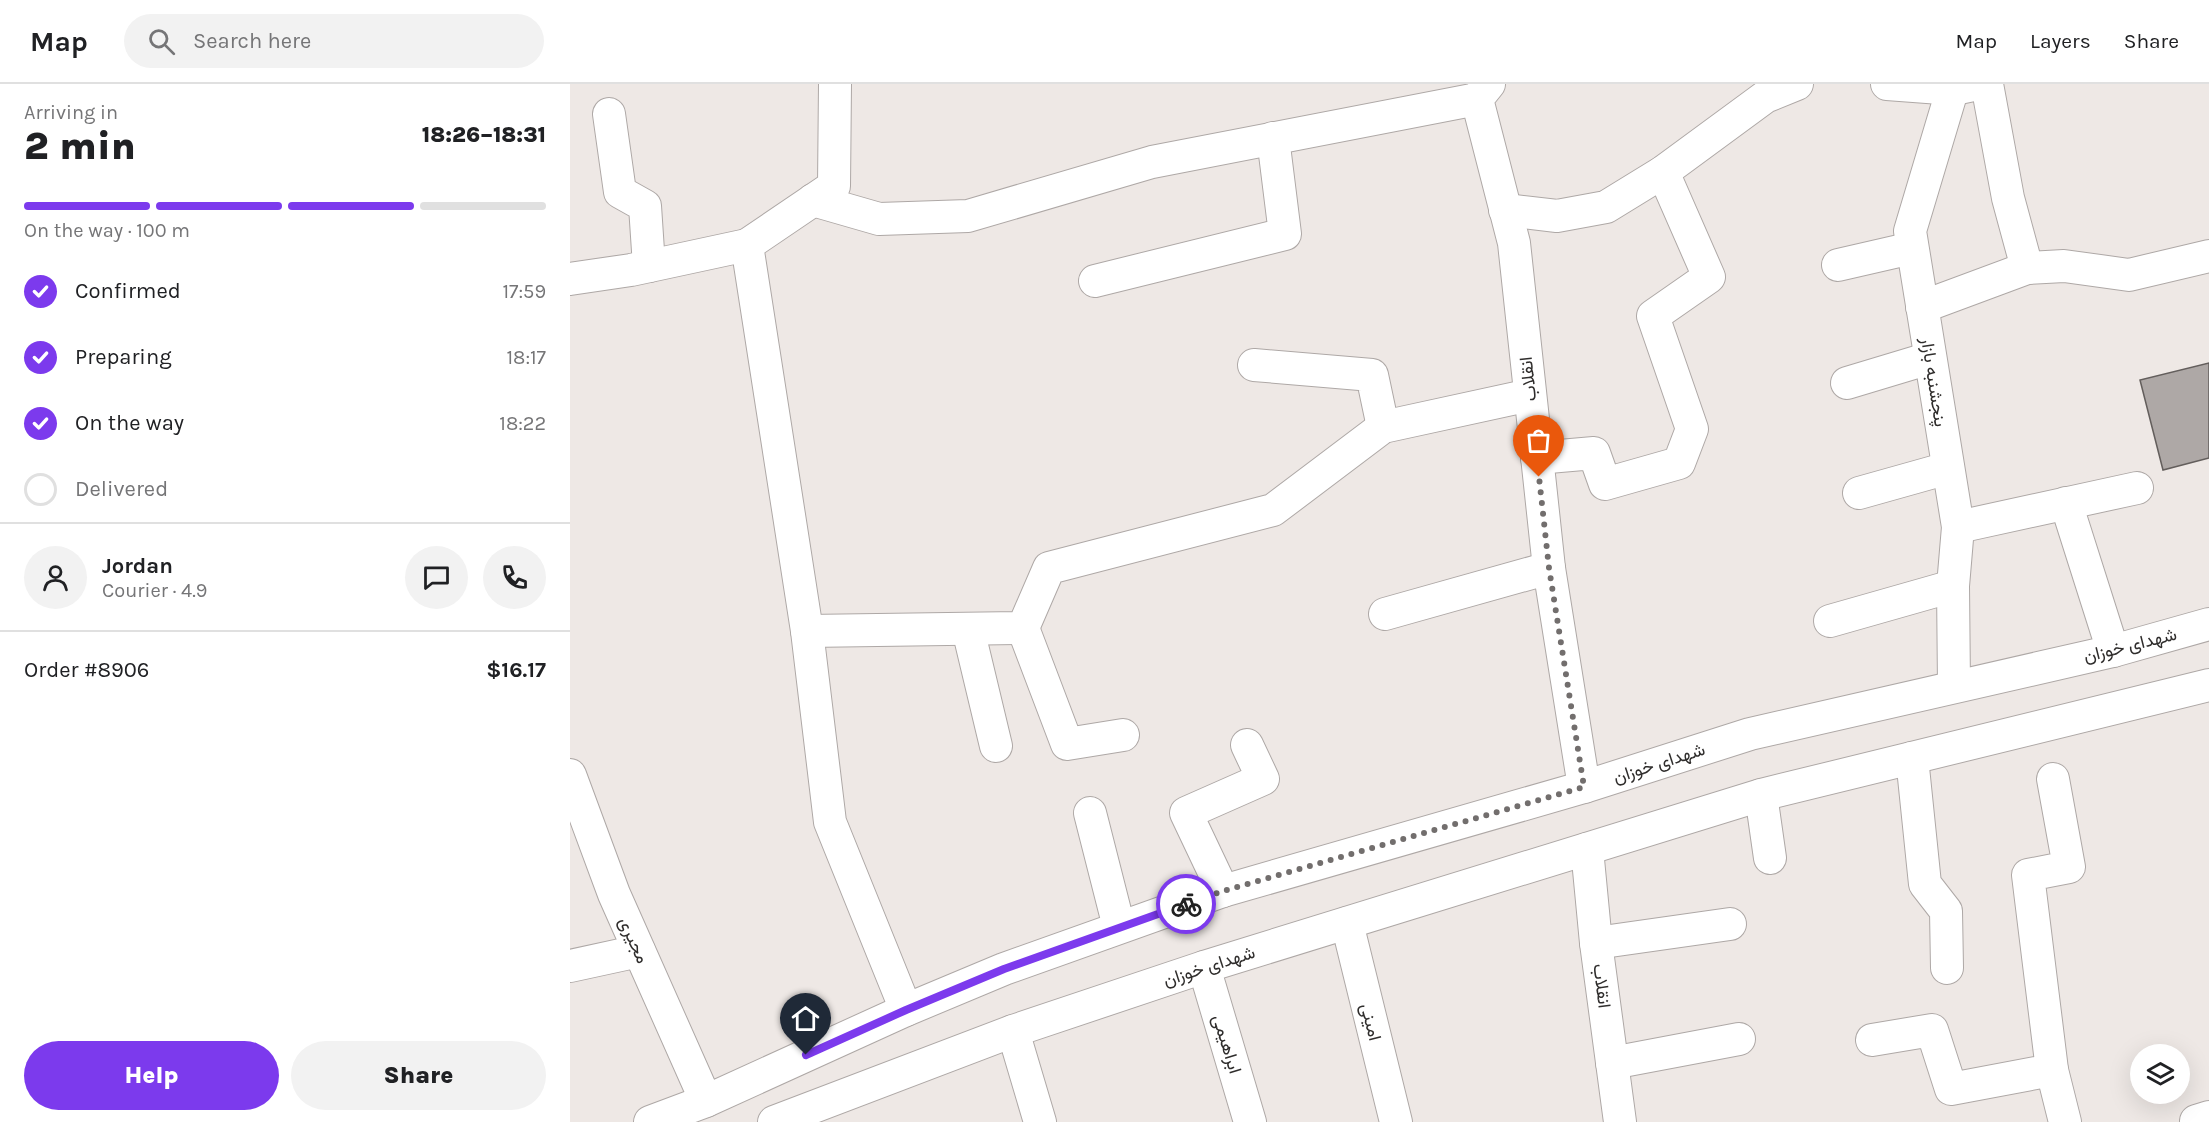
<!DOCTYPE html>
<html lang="en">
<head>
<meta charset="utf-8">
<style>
  :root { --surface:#fff; --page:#f2f2f2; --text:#202124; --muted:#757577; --line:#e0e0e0; --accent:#7c3aed }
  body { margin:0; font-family:Karla,Vazirmatn,sans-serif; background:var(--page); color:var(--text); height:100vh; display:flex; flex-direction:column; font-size:22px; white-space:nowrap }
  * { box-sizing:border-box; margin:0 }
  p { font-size:20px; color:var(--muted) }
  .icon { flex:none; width:33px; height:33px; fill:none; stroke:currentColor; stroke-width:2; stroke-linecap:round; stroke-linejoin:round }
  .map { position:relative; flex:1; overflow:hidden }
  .details { display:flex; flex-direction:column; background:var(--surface); width:570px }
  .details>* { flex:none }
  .controls { position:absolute; left:1560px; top:960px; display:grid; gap:12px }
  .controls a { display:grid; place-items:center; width:60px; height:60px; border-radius:50%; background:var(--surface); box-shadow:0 6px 24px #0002; font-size:30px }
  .pin { position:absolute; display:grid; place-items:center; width:51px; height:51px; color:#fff; margin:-62px -26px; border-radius:50% 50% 50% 0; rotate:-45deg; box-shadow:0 0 6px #0007 }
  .pin .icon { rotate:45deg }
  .courier { position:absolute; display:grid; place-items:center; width:60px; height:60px; margin:-30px; border:4px solid #7c3aed; border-radius:50%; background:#fff; color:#222; box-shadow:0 2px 8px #0007 }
  .head em { font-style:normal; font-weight:800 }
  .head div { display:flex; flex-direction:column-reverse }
  .head { display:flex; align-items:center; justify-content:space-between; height:102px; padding:0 24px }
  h1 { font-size:39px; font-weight:800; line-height:45px }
  .bar { display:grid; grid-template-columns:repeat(4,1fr); gap:9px 6px; align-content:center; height:72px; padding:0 24px }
  .bar i { height:8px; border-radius:4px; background:var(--line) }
  .bar .selected { background:var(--accent) }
  .bar p { grid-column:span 4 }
  .line { display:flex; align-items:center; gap:15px; padding:0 24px; border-top:2px solid var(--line) }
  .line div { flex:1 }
  .round { display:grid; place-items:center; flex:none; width:63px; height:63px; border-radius:32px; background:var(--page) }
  ol { padding:0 24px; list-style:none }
  li { display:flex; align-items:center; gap:18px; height:66px }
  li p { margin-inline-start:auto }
  li .icon { padding:6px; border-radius:50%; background:var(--accent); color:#fff; stroke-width:4 }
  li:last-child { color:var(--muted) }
  li i { width:33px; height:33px; border:3px solid var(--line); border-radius:50% }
  .action { display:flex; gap:12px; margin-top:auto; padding:12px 24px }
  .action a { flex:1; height:69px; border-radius:36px; background:var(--accent); color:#fff; font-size:24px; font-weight:800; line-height:69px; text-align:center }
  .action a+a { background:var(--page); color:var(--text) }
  header { display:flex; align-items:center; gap:36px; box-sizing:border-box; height:84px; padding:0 30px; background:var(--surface); border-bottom:2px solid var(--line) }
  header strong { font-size:28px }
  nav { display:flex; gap:33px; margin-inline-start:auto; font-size:21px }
  .search { width:420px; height:54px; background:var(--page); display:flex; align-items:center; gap:15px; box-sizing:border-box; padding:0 21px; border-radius:33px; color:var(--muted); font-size:22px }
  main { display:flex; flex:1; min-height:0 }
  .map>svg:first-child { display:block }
  .building { fill:#aea8a6; stroke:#635e5c; stroke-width:1.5 }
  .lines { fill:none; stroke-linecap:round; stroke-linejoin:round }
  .minor-casing { stroke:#aea8a6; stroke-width:34 }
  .minor { stroke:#fff; stroke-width:32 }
  .done { stroke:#726e6d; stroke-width:6; stroke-dasharray:0 10.8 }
  .route { stroke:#7c3aed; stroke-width:8 }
  .labels { text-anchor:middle; stroke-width:4.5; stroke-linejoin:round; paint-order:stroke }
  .street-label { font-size:18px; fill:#2f2d2c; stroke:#fff }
</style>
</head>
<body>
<header>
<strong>Map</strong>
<div class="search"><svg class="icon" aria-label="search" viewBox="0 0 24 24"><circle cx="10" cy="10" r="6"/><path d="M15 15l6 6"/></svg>Search here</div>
<nav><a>Map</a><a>Layers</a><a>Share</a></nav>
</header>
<main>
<section class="details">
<div class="head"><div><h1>2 min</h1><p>Arriving in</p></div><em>18:26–18:31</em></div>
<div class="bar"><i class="selected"></i><i class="selected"></i><i class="selected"></i><i></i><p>On the way · 100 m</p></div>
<ol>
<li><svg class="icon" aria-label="check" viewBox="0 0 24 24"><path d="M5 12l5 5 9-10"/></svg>Confirmed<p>17:59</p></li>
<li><svg class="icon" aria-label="check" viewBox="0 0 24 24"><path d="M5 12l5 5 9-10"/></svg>Preparing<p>18:17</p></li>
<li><svg class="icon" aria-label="check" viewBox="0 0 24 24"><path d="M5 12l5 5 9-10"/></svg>On the way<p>18:22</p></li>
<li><i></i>Delivered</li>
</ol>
<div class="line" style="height:108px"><a class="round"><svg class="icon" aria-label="person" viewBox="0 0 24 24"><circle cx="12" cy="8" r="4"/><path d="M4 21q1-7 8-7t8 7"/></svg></a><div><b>Jordan</b><p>Courier · 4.9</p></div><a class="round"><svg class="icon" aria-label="chat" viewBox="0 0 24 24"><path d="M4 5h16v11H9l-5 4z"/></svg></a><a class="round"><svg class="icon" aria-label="phone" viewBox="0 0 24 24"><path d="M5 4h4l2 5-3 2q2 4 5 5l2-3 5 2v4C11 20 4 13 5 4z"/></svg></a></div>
<div class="line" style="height:78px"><div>Order #8906</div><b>$16.17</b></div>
<div class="action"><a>Help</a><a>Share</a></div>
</section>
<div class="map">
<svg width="1639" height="1038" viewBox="0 0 1639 1038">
  <rect width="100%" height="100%" fill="#eee8e5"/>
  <path class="building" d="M1639,279V374L1593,386L1570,296Z"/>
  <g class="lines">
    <g class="minor-casing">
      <g id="minor">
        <path d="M265,0L264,102L177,161L237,547L260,738L336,926"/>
        <path d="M919,0L907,15L944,159L979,484L1014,703"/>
        <path d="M1317,0L1384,5L1403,1"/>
        <path d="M1417,0L1438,114L1457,184"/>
        <path d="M39,30L50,108L75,122L79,182"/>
        <path d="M243,116L309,135L398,132L582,78L907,15"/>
        <path d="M935,126L987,132L1036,123L1093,88L1195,13L1227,0"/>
        <path d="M1268,181L1342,164"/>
        <path d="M0,195L61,186L177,161"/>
        <path d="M525,197L715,150L703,54"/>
        <path d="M1352,223L1457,184L1494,182L1559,191L1639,172"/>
        <path d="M684,281L802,291L813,343"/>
        <path d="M1277,299L1360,274"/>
        <path d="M967,374L1024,369L1035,400L1109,379L1122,345L1083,232L1139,193L1093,88"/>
        <path d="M1289,409L1378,384"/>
        <path d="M1496,419L1543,567"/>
        <path d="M1388,443L1567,404"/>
        <path d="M815,530L979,484"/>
        <path d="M1260,537L1383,502"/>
        <path d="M453,544L497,660L553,651"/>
        <path d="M398,545L426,662"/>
        <path d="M237,547L453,544L479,484L703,426L813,343L960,311"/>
        <path d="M1384,602L1383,502L1388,443L1340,147L1384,0"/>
        <path d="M1342,674L1355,800L1376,827L1377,884"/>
        <path d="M0,691L44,810L136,1017"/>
        <path d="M1483,695L1499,783L1458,791L1482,986L1495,1038"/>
        <path d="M1191,711L1200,774"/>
        <path d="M520,729L549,843"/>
        <path d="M1017,765L1026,859L1050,1038"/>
        <path d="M653,807L616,729L693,695L677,661"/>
        <path d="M777,839L826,1038"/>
        <path d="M1026,859L1160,840"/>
        <path d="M0,882L69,867"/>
        <path d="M634,883L680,1038"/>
        <path d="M443,947L470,1038"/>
        <path d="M1302,956L1362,946L1381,1005L1482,986"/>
        <path d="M1042,979L1169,955"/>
        <path d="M1626,1037L1639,1033"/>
        <path d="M80,1038L136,1017L336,926L434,885L653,807L1014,703L1180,650L1543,567L1639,540"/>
        <path d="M204,1038L443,947L634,883L1191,711L1639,601"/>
      </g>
    </g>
    <use href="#minor" class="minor"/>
  </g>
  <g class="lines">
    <path class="done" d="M616,820L653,807L1014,703L979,484L969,393"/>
    <path class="route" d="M236,971L336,926L434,885L616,820"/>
  </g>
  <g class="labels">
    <g class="street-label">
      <text transform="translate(958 295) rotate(-96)" y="6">انقلاب</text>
      <text transform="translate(1364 298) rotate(81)" y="6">پنجشنبه بازار</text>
      <text transform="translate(1560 561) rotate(-14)" y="6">شهدای خوزان</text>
      <text transform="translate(1089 679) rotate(-18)" y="6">شهدای خوزان</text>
      <text transform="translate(64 856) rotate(66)" y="6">مجیری</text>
      <text transform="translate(639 882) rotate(-18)" y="6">شهدای خوزان</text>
      <text transform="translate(1032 902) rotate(83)" y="6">انقلاب</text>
      <text transform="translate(801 938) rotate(76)" y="6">امینی</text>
      <text transform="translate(657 960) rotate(73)" y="6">ابراهیمی</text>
    </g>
  </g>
</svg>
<div class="controls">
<a><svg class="icon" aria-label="layers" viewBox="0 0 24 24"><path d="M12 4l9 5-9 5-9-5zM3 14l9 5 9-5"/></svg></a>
</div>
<div class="pin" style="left:969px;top:393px;background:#ea580c"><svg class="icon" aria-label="bag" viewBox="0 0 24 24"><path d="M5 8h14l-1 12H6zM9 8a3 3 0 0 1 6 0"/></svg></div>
<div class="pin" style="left:236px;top:971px;background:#1f2937"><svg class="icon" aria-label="home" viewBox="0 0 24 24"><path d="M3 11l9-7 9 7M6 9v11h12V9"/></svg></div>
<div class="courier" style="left:616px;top:820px"><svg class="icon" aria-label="bike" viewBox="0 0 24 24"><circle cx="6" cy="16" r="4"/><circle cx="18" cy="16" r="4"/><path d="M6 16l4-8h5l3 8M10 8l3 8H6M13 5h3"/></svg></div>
</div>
</main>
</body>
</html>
